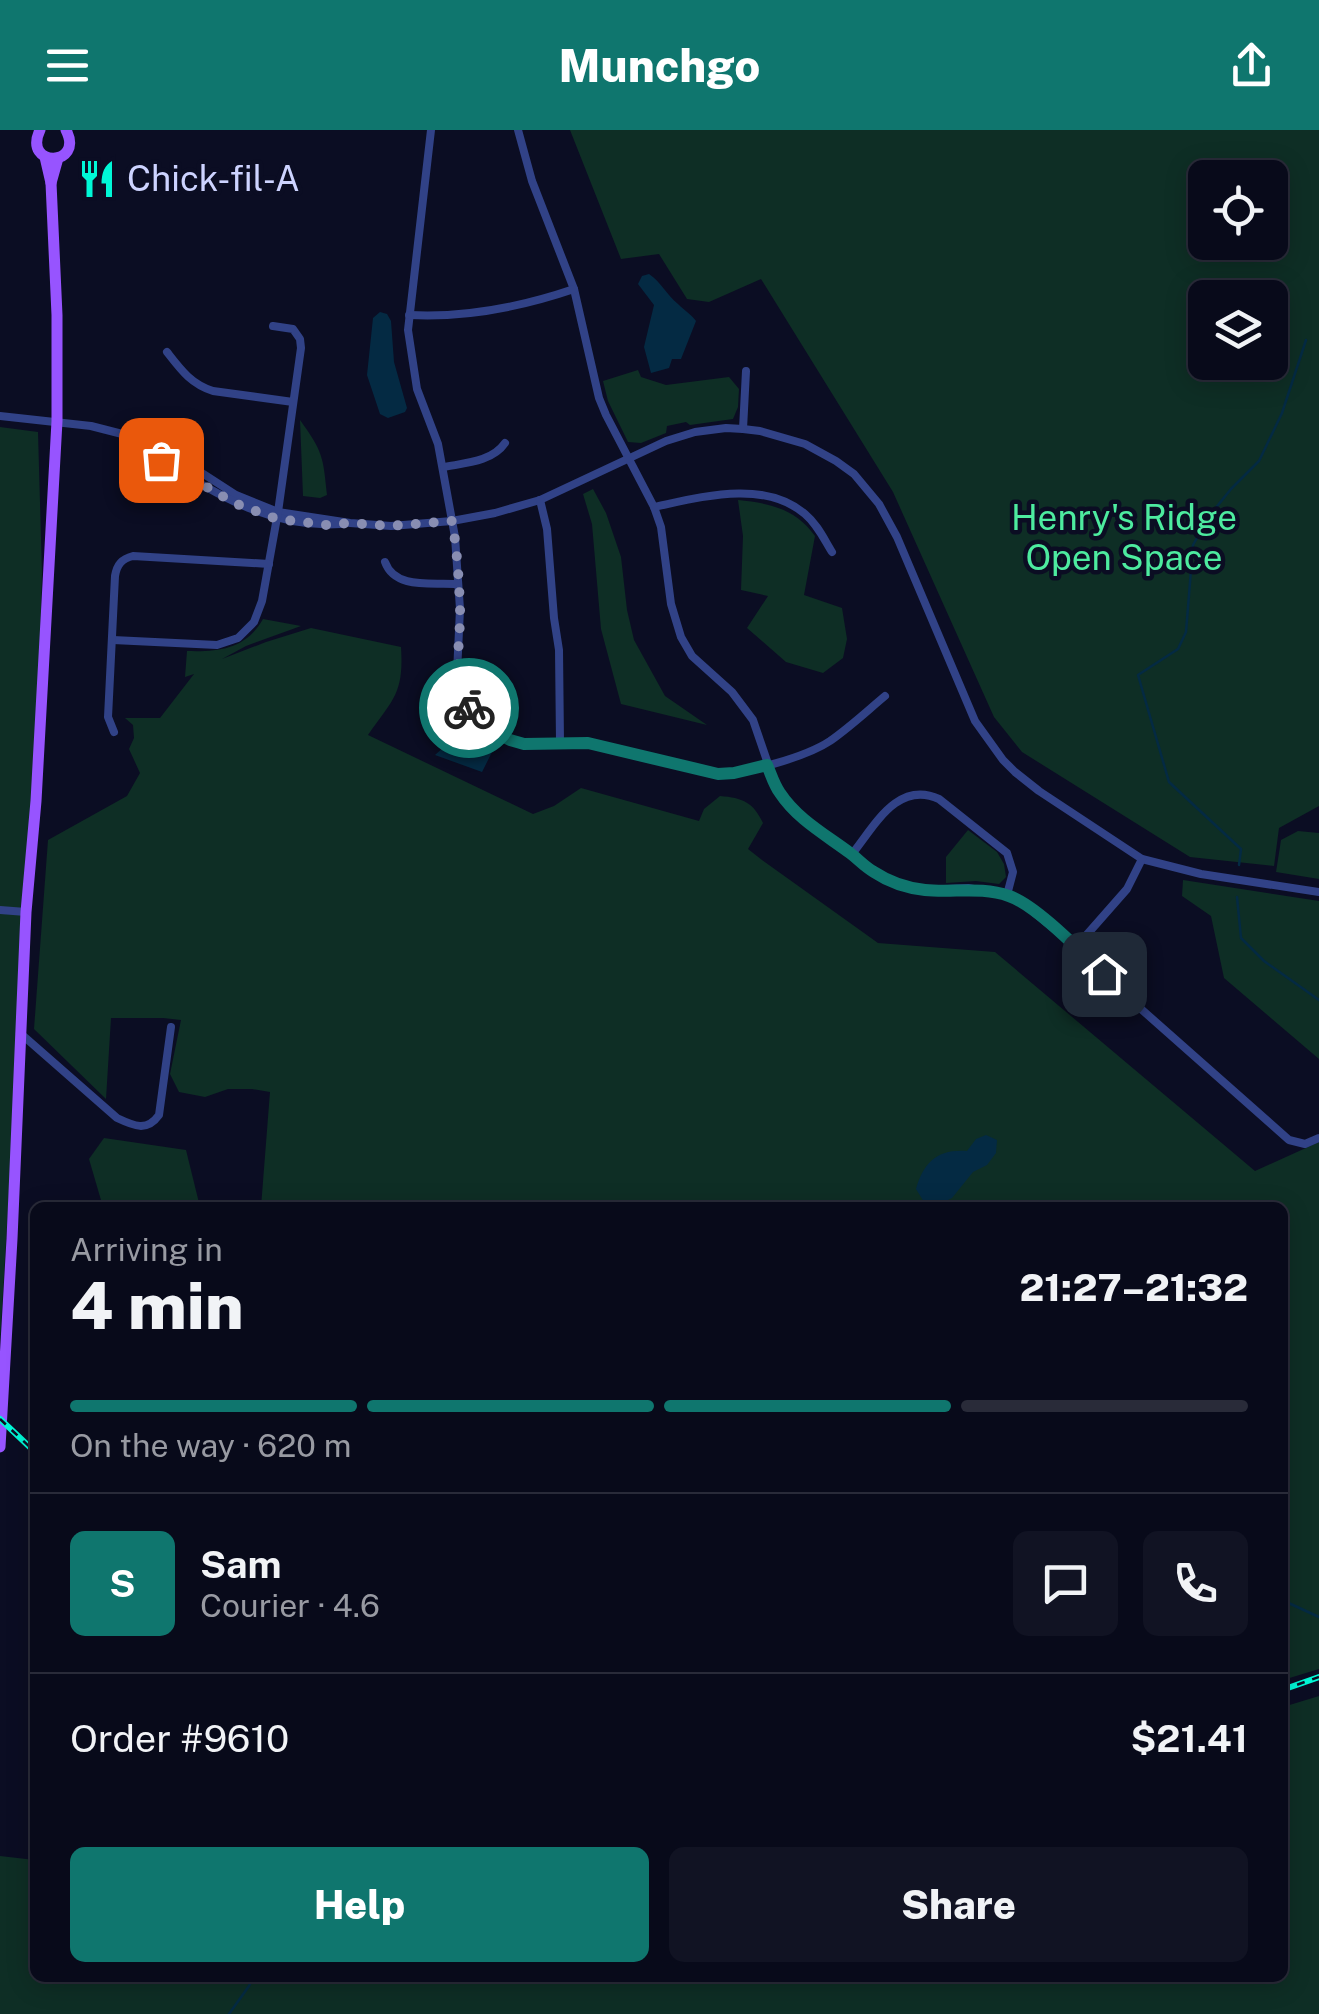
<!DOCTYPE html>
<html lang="en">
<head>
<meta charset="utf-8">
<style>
  :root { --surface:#080a1a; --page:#111323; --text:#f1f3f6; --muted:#989aa2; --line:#292b39; --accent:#0f766e }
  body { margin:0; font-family:"Public Sans",sans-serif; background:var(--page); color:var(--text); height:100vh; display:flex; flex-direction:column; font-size:38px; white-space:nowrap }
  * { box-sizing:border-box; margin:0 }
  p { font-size:32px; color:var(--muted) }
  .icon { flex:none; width:55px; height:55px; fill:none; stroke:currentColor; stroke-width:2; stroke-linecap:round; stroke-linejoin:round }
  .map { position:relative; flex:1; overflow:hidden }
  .drawer { position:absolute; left:30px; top:1072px; width:1258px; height:780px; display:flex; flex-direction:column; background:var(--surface); border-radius:15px; box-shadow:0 5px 25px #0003,0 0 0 2px var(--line) }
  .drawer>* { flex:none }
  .tools { position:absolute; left:1188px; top:30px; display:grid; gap:20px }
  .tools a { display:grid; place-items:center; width:100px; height:100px; border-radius:15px; background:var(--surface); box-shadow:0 5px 25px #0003,0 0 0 2px var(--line); font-size:50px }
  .pin { position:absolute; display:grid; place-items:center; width:85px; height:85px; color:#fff; margin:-42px; border-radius:20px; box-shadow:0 5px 15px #0006 }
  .courier { position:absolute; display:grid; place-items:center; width:100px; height:100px; margin:-50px; border:8px solid #0f766e; border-radius:50%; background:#fff; color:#222; box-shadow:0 2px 12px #0007 }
  .head em { font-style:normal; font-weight:800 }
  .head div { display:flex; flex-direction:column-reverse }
  .head { display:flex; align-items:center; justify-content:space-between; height:170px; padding:0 40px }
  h1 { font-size:65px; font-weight:800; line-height:75px }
  .bar { display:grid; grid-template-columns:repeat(4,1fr); gap:15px 10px; align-content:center; height:120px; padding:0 40px }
  .bar i { height:12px; border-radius:8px; background:var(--line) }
  .bar .current { background:var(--accent) }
  .bar p { grid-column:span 4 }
  .line { display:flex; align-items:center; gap:25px; padding:0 40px; border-top:2px solid var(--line) }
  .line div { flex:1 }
  .round { display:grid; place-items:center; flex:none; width:105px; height:105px; border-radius:15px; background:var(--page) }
  .action { display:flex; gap:20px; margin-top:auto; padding:20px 40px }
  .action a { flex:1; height:115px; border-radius:15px; background:var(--accent); color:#fff; font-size:40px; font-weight:800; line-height:115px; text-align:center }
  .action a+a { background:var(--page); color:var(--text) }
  header { display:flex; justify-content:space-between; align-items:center; height:130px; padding:0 40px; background:var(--accent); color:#fff; font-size:45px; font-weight:800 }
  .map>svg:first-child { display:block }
  .green { fill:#0e2e25; fill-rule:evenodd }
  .water { fill:#042a43 }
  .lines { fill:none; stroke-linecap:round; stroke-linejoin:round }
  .stream { stroke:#042a43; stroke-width:2.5 }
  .street { stroke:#314287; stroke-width:8 }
  .primary { stroke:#9754ff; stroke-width:11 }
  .rail-casing { stroke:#00f8d7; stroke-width:6 }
  .rail { stroke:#0b0d23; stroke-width:2.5; stroke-dasharray:8; stroke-linecap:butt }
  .done { stroke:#898eb2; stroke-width:10; stroke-dasharray:0 18 }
  .route { stroke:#0f766e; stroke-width:12 }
  .labels { text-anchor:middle; stroke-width:9; stroke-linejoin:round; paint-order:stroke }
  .poi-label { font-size:35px; fill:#cdd3ff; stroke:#0b0d23; text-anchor:start }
  .park-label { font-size:35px; fill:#4deb9f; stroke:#0b0d23 }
</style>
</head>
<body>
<header><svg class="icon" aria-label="menu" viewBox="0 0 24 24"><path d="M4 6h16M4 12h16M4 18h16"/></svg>Munchgo<svg class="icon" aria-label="share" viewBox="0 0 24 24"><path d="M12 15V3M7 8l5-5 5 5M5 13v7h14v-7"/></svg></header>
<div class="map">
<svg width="1319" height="1884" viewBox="0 0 1319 1884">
  <rect width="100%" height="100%" fill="#0b0d23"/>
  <g class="green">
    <path d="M570,0H1319V676L1279,698L1274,736L1190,727L1022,622L994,587L893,362L761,149L709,172L687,169L659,124L621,129ZM1205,48H1270V112H1205ZM1205,168H1270V232H1205Z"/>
    <path d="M638,240L641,247L666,255L729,247L739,259L738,277L733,289L690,295L686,292L667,296L666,303L641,313L628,312L608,271L603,251Z"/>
    <path d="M300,290C323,322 323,326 327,365L320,368L303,366Z"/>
    <path d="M0,297L38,302L42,443L39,554L0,1213Z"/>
    <path d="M593,359L606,383L621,427L627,480L634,510L665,566L707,595L621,574L601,499L592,394L583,364Z"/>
    <path d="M738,370C769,373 796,379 815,406L804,465L842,478L847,509L843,528L823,543L786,532L747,498L768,466L741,460L743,406Z"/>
    <path d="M263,489L301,496L246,516L222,529L266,512L311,498L401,517C404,564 393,569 368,605L533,684L554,676L581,658L699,691L704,679L720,666C743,668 753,672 763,693L748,719L762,730L878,813L995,822L1255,1041L1319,1012V1539L1283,1550L1282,1078L261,1077L270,962L252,959H228L205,967L179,962L170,944L181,890L163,888H111L106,969L34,899L48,710L127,666L140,643L129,619L134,608L133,595L125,588H160L194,544L185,547L187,521C219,522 246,519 263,489Z"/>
    <path d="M968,700L997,722L1004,734L1006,747L999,754L976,751L946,753V727Z"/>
    <path d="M1298,701L1319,703V749L1276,742L1281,710Z"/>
    <path d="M1183,750L1319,771V929L1224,848L1211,786L1182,766Z"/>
    <path d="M104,1008L186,1020L200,1077H103L89,1029Z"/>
    <path d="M1319,1566V1884H0V1726L35,1730V1848H1282L1283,1577Z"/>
  </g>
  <g class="water">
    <path d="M649,144C661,152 667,165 678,174C684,180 691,184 696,191L681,229H672L669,238L651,243L644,217L654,175L638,154L642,146Z"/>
    <path d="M380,182L387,184L391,191L394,232L407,278L405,282L388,288L380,284L367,245L373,188Z"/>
    <path d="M464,599C474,606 481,615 493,620L482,642L435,625Z"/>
    <path d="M986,1005L997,1010L996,1023L987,1035L973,1042L952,1068L942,1073L924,1072L916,1059C924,1032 937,1019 967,1021L976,1009Z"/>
  </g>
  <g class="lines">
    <g class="stream">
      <path d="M1239,735L1241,719L1169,652L1138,545L1178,519L1186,502L1193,415L1210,385L1231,359L1259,331L1282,283L1306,210"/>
      <path d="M1237,767L1241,808L1264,831L1319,870"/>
      <path d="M1282,1470L1319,1487"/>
      <path d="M229,1884L249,1856L253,1848"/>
    </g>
    <g class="street">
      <path d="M431,0L408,200L417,259L438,314L455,407L460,479L457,543L463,566L468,577L485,597L510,611L524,614L588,613L718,644C748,643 806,627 830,611C850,597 867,581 885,566"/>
      <path d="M518,0L532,51L574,159L599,268L606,285L654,377L661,397L671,474L681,507L692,526L732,562L753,590L777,660L788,674L803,689L873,742L897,754L927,760L968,758L1007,765L1019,770L1076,817L1132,871L1289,1010L1305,1014L1319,1008"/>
      <path d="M409,185C465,188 521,177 574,159"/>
      <path d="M167,222C181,240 191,254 213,261L293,272"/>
      <path d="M0,286L91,296L134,307L185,332L236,365L278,382L350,393L391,396L452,391L495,383L540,370L666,311L695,302L726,298L743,299L760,301L805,314L836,331L854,344L879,374L897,407L975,591L1003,630L1015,642L1039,661L1142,729L1201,744L1319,762"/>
      <path d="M743,299L746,241"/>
      <path d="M126,309C195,348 256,400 341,394"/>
      <path d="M444,337C464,333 492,332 505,313"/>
      <path d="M540,370L547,399L554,488L559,520L560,612"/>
      <path d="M654,377C701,367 764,349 805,384C817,394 824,409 832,422"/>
      <path d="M385,432C395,460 433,452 457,454"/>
      <path d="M113,510L217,515L238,508L254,492L262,471L278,382L301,218L300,209L293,199L273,196"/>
      <path d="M114,602L108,587L115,446C117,434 122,429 133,426L269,434"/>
      <path d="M852,724C874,697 897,650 939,669L1007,723L1013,742L1007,765"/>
      <path d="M0,780L26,782"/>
      <path d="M1076,817L1127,759L1142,729"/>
      <path d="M20,903L117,988C134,996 147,1002 159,985L171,897"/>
    </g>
    <g class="primary">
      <path d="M40,0C22,38 85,37 66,0"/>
      <path d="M45,27L51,53L58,28"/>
      <path d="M0,1317L12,1109L26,782L36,671L57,291V185L51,53"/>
    </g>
    <g class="rail-casing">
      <g id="rail">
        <path d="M0,1289L35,1322"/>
        <path d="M1282,1560L1319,1547"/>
      </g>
    </g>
    <use href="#rail" class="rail"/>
  </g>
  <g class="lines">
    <path class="done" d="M161,330L234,373L277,389L327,395L350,393L390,396L452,391C457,419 459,449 460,478C461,513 451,546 469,578"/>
    <path class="route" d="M469,578L485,597L510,610L524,614L588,613L718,644L734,643L767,635C771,644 774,655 780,663C797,689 826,705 850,723C858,729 865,737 874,742C889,752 907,758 925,760C953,763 981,756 1009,766C1036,775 1082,823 1104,844"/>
  </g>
  <defs>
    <g id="restaurant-bare" transform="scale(3)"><path d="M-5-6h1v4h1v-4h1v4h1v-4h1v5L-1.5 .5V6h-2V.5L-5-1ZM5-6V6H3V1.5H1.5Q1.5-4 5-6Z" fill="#00f8d7" stroke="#0b0d23" stroke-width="2.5" paint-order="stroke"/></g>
  </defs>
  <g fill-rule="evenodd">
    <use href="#restaurant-bare" x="97" y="49"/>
  </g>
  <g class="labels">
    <g class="poi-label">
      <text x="127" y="61">Chick-fil-A</text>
    </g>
    <g class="park-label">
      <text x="1124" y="400">Henry's Ridge<tspan x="1124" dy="40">Open Space</tspan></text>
    </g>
  </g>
</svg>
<div class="tools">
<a><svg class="icon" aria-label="locate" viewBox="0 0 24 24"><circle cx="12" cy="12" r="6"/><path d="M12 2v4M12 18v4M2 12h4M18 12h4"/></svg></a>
<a><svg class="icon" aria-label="layers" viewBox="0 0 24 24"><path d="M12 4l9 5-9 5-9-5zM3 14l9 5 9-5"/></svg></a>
</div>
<div class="pin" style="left:161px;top:330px;background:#ea580c"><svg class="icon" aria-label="bag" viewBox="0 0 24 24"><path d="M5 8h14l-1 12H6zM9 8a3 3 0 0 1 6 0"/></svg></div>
<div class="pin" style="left:1104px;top:844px;background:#1f2937"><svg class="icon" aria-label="home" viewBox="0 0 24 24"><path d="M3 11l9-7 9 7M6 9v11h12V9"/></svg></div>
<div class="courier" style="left:469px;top:578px"><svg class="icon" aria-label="bike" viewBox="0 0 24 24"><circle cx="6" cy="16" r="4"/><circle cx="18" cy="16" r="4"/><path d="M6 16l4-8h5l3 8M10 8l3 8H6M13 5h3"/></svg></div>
<section class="drawer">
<div class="head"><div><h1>4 min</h1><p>Arriving in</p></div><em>21:27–21:32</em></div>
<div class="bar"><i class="current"></i><i class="current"></i><i class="current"></i><i></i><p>On the way · 620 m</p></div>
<div class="line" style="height:180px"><b class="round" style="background:var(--accent);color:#fff">S</b><div><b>Sam</b><p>Courier · 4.6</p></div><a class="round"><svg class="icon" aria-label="chat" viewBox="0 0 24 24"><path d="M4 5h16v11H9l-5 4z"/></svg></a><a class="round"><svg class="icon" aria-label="phone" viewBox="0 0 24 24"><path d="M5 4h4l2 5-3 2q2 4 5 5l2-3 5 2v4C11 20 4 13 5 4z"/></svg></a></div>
<div class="line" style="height:130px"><div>Order #9610</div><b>$21.41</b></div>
<div class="action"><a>Help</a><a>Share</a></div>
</section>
</div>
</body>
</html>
